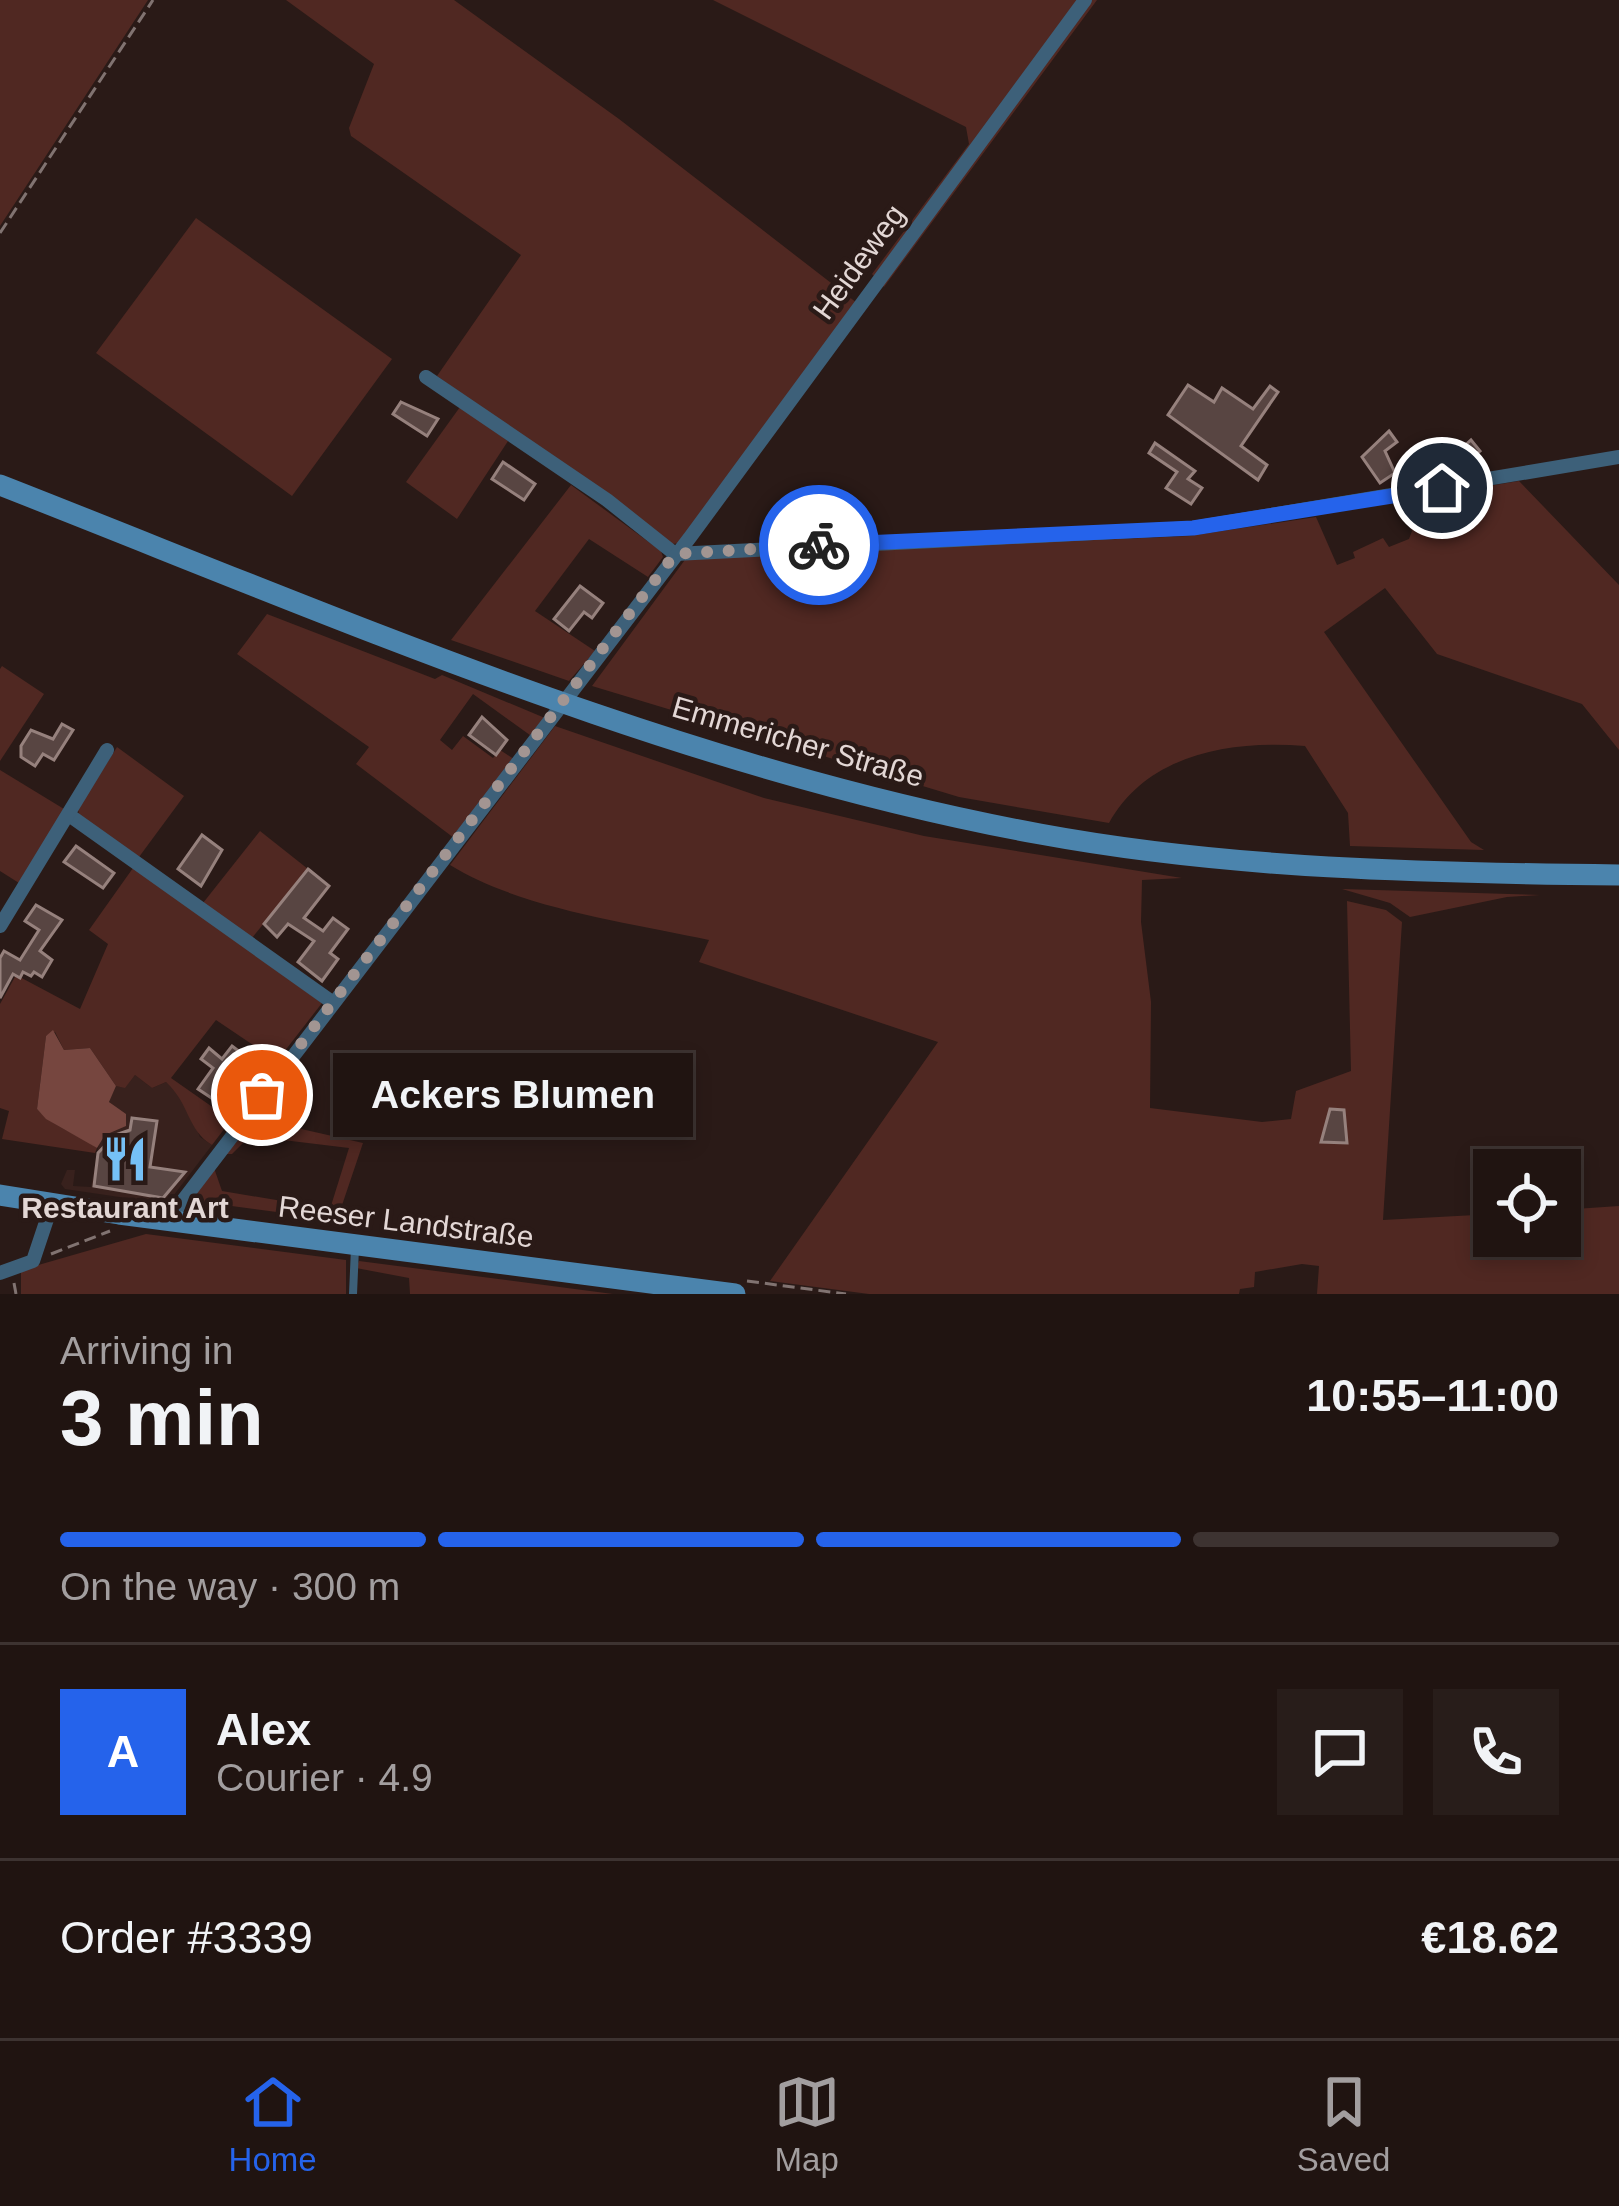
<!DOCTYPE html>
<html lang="en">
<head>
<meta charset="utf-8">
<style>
  :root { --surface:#201411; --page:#281d1a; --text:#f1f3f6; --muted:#a29e9f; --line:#3d3331; --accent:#2563eb }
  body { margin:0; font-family:Helvetica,sans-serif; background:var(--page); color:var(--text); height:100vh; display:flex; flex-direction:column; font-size:45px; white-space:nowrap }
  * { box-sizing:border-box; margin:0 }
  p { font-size:39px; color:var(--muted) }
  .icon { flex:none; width:66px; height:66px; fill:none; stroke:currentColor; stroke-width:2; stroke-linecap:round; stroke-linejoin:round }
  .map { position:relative; height:1294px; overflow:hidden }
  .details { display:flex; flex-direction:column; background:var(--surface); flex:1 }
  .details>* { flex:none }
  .buttons { position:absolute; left:1473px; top:1149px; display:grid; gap:24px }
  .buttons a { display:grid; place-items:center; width:108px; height:108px; border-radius:0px; background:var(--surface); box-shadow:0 6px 18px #0003,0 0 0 3px var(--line); font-size:60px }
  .pin { position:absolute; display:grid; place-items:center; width:102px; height:102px; color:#fff; margin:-51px; border:6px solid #fff; border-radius:50%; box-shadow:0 3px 12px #0007 }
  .courier { position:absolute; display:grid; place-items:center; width:120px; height:120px; margin:-60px; border:9px solid #2563eb; border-radius:50%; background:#fff; color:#222; box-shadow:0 3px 15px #0007 }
  .bubble { position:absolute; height:84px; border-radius:0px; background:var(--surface); box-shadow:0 6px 18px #0003,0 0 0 3px var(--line); font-size:39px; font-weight:800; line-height:84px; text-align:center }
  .headline em { font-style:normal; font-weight:800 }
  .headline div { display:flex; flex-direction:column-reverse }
  .headline { display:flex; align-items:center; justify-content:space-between; height:204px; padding:0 60px }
  h1 { font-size:78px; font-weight:800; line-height:90px }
  .bar { display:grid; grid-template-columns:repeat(4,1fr); gap:18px 12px; align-content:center; height:144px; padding:0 60px }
  .bar i { height:15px; border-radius:9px; background:var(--line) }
  .bar .on { background:var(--accent) }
  .bar p { grid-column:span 4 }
  .line { display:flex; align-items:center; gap:30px; padding:0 60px; border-top:3px solid var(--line) }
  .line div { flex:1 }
  .round { display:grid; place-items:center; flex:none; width:126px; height:126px; border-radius:0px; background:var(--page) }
  .tabs { display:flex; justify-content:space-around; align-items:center; height:168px; border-top:3px solid var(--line); background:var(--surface); font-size:33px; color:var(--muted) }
  .tabs a { display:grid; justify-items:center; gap:6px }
  .tabs .on { color:var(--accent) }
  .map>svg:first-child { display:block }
  .built { fill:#38211d }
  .green { fill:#502822 }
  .water { fill:#76463f }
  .building { fill:#584542; stroke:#96817d; stroke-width:3 }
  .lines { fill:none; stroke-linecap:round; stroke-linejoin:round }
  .path { stroke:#817371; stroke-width:3; stroke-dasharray:12 6; stroke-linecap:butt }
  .lane { stroke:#3d6079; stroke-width:8 }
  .street { stroke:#3d6079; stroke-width:14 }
  .secondary { stroke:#4b84ad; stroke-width:21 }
  .done { stroke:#a29592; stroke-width:12; stroke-dasharray:0 21.6 }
  .route { stroke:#2563eb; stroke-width:15 }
  .labels { text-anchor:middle; stroke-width:9; stroke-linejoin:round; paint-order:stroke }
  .street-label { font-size:30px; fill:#e3d7d5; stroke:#2a1a17 }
  .poi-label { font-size:30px; font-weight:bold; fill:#e3d7d5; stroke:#2a1a17 }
</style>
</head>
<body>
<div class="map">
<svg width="1619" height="1294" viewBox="0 0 1619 1294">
  <rect width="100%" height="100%" fill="#2a1a17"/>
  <path class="built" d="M135,1075L152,1088L166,1082L183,1098L200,1137L212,1145L167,1204L65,1189L61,1184L67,1170H75L73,1186L91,1187L99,1143L112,1130L126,1125L109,1101L116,1086L125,1087Z"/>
  <g class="green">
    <path d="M0,0H148L0,226Z"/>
    <path d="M286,0H454L619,119L857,303L680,543L672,544L437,376L521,255L351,136L349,128L374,64Z"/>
    <path d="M713,0H1097L884,287L872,274L969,144L966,127Z"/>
    <path d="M196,218L392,359L292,496L96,353Z"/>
    <path d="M460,407L508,441L457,519L406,482Z"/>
    <path d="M1519,481L1619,585V750L1582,704L1437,654L1385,588L1324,632L1471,842L1484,850L1350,846L1348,813L1305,746C1231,740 1147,754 1109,823L959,797L592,686L687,557L1189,536L1316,517L1337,565L1355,558L1353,552L1383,538L1389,547L1409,539L1412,531L1398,501Z"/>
    <path d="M571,485L661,551L663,557L648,577L589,539L535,611L595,651L569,681L451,640Z"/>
    <path d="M267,614L435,679L442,675L545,718L534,738L473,694L440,740L452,750L463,736L493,758L500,750L514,759L454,838L356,764L369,747L237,654Z"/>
    <path d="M2,666L44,694L0,761V669Z"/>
    <path d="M555,726L764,798L924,836L1182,878L1142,880L1141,922L1151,1002L1150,1108L1262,1122L1291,1119L1296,1091L1351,1071L1347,901L1386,910L1402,922L1383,1220L1494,1214V1236H1560V1210L1619,1206V1294H1317L1319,1266L1302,1264L1255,1272L1254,1287L1240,1289L1239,1294H869L770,1281L938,1042L699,962L709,940C628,922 521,909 450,865Z"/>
    <path d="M117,747L184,796L139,857L79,815L78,809Z"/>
    <path d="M0,770L64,809L19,883L0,871Z"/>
    <path d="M260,831L308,869L252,938L203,903Z"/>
    <path d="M133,868L322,1003L277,1061L216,1020L171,1078L231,1120L212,1145C187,1130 190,1104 166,1082L152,1088L135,1075L125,1088L116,1086L90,1048L64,1050L55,1032L46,1036L37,1109C54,1128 77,1133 97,1148L95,1153L2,1139L9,1111L0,1108V1004L16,975L80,1009L108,944L89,930Z"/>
    <path d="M1342,889L1540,895L1507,897L1410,917L1390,903Z"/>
    <path d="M253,1118L363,1143L337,1220L194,1201L192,1196L214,1168L222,1191L330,1209L349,1148L250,1136L232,1154H225Z"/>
    <path d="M146,1234L346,1260V1294H21V1270Z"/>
    <path d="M359,1261L613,1294H410L409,1278L356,1268Z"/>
  </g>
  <path class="water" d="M53,1030L64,1050L90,1048L116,1086L109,1102L126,1114V1126L105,1135L97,1148L46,1119L37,1109L46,1036Z"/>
  <g class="building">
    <path d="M1188,385L1214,402L1222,388L1253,409L1270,386L1278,392L1241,446L1267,465L1258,480L1168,415Z"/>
    <path d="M401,402L438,419L427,436L393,414Z"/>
    <path d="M1389,431L1397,442L1385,451L1395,473L1380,483L1362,457Z"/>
    <path d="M1471,440L1480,451L1455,472L1440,455L1456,442L1462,448Z"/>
    <path d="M1155,443L1195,471L1188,479L1202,488L1191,504L1166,488L1177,472L1149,453Z"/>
    <path d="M503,462L535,484L524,500L492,479Z"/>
    <path d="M580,586L603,603L592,618L584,612L569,631L554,619Z"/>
    <path d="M482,717L507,740L496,755L469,735Z"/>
    <path d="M62,724L73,730L54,760L43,754L35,766L21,757V746L31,730L53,739Z"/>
    <path d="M202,835L222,850L201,886L178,869Z"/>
    <path d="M76,846L114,873L103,888L64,862Z"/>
    <path d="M308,869L329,886L304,918L323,931L333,918L348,929L330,953L338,959L322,981L298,962L314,941L288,924L277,937L264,924Z"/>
    <path d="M36,905L62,920L40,951L52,960L42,977L34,972L31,976L23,972L20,978L13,974L0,998V958L4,951L20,960L39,930L25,921Z"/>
    <path d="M232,1046L248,1058L224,1089L233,1096L225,1107L198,1089L213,1068L201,1059L209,1048L222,1059Z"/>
    <path d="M1330,1109L1344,1110L1347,1143L1321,1142Z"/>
    <path d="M132,1118L157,1121L150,1167L185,1172L163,1198L94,1186L98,1153L115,1135L130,1130Z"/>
  </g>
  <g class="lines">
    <g class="path">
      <path d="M0,233L153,0"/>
      <path d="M51,1254L110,1231"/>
      <path d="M747,1281L846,1294"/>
      <path d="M14,1283L16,1294"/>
    </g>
    <path class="lane" d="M353,1294L355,1248"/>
    <g class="street">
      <path d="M426,377L607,500L675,554L1193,528L1619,457"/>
      <path d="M69,815L332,1002"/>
      <path d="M0,926L107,750"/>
      <path d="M172,1221L178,1207L691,536L1085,0"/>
      <path d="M0,1273L33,1261L52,1204"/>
    </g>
    <g class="secondary">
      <path d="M0,485C340,618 679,768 1040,834C1229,869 1427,873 1619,875"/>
      <path d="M0,1195L119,1214L735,1294"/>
    </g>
  </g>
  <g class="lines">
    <path class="done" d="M262,1095L675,554L819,545"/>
    <path class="route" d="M819,545L1193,528L1442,488"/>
  </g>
  <defs>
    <g id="restaurant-bare" transform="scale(3.6)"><path d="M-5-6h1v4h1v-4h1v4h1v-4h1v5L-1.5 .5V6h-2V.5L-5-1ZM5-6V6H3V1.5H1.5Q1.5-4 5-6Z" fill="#75c0f6" stroke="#2a1a17" stroke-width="2.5" paint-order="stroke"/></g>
  </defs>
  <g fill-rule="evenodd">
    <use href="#restaurant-bare" x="125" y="1159"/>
  </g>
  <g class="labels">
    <g class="street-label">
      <text transform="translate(859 262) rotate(-54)" y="10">Heideweg</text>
      <text transform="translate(798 742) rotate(16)" y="10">Emmericher Straße</text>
      <text transform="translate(406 1222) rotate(7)" y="10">Reeser Landstraße</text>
    </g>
    <g class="poi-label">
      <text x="125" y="1218">Restaurant Art</text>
    </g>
  </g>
</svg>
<div class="buttons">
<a><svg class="icon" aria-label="locate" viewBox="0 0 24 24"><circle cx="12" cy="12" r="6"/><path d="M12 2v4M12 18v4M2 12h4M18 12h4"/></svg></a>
</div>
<div class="pin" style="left:262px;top:1095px;background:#ea580c"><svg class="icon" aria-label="bag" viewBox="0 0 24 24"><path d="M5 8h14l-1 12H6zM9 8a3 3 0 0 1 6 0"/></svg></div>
<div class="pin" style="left:1442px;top:488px;background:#1f2937"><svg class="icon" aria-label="home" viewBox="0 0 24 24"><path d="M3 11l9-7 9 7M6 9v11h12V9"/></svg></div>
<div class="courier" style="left:819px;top:545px"><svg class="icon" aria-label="bike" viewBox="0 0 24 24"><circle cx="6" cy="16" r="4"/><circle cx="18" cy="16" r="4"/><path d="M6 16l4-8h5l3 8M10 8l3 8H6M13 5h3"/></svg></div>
<div class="bubble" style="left:333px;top:1053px;width:360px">Ackers Blumen</div>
</div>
<section class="details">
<div class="headline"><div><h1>3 min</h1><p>Arriving in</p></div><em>10:55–11:00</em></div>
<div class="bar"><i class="on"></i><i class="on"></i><i class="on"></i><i></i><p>On the way · 300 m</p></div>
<div class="line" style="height:216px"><b class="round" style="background:var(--accent);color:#fff">A</b><div><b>Alex</b><p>Courier · 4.9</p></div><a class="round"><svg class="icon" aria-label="chat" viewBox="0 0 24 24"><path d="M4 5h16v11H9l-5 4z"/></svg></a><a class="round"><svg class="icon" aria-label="phone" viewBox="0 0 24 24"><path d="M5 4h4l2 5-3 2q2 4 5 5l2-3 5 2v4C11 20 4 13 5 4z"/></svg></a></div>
<div class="line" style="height:156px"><div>Order #3339</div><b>€18.62</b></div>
</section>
<nav class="tabs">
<a class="on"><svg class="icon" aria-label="home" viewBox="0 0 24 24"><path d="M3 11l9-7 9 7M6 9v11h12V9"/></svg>Home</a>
<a><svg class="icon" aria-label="map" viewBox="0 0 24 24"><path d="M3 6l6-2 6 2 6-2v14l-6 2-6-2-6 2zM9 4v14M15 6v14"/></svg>Map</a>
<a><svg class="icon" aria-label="saved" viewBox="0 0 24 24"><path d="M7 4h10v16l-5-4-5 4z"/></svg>Saved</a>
</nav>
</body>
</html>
